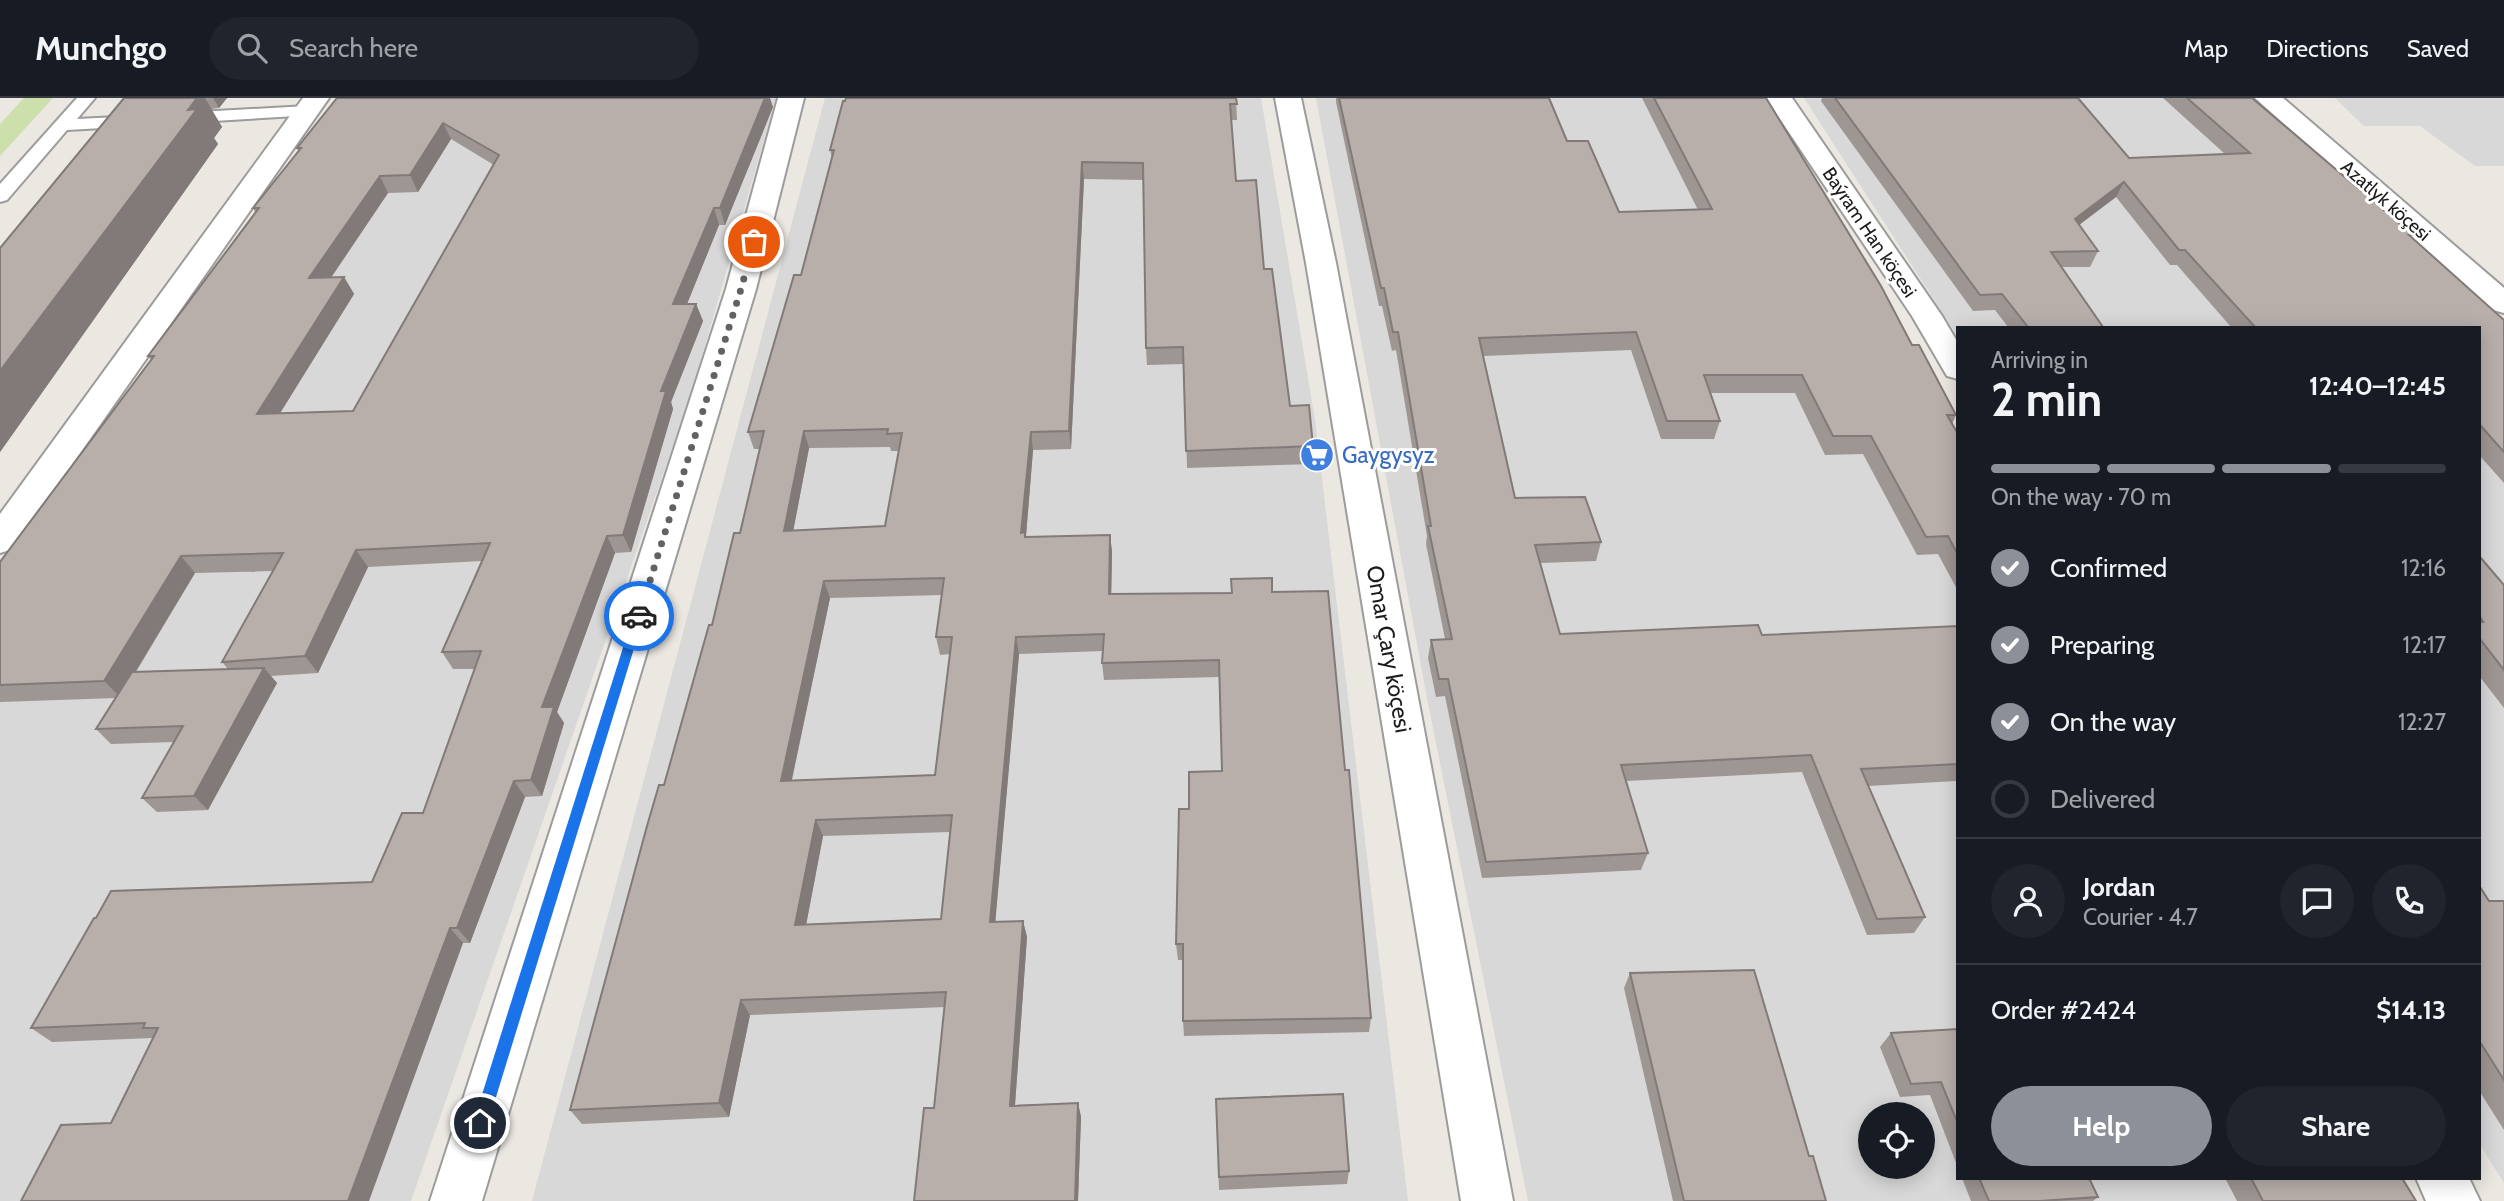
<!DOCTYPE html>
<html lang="en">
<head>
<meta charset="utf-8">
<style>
  :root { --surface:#171b24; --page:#20242c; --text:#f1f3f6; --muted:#9ea1a6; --line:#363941; --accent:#8c9099 }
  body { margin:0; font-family:Cabin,sans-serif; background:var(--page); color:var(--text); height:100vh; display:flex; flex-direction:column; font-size:26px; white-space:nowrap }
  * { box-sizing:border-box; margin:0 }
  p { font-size:23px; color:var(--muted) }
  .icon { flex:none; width:38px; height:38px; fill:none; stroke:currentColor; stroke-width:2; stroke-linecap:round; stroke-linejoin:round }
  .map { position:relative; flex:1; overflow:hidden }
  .details { position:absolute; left:1956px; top:228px; width:525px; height:854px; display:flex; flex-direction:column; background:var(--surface); border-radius:0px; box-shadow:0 4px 18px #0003 }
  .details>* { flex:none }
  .buttons { position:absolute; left:1858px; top:1004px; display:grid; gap:14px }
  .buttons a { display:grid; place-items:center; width:77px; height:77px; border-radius:50%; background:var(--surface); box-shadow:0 4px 18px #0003; font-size:35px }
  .pin { position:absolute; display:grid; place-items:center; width:60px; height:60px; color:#fff; margin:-30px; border:4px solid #fff; border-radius:50%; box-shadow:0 2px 7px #0007 }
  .courier { position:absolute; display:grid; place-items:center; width:70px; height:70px; margin:-35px; border:5px solid #1a73e8; border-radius:50%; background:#fff; color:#222; box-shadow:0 2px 9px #0007 }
  .head em { font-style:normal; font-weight:700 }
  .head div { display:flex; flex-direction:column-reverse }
  .head { display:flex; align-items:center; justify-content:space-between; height:119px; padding:0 35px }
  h1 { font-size:46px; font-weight:700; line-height:52px }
  .bar { display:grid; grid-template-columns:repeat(4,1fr); gap:10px 7px; align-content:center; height:84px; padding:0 35px }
  .bar i { height:9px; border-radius:5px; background:var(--line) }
  .bar .selected { background:var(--accent) }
  .bar p { grid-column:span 4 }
  .line { display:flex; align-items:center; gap:18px; padding:0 35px; border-top:2px solid var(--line) }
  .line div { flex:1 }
  .round { display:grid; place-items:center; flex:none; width:74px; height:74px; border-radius:37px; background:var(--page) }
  ol { padding:0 35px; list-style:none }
  li { display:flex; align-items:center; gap:21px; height:77px }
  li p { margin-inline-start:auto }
  li .icon { padding:7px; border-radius:50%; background:var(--accent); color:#fff; stroke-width:4 }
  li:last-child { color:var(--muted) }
  li i { width:38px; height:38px; border:4px solid var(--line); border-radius:50% }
  .primary-button { display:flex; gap:14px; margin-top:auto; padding:14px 35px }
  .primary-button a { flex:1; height:80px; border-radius:42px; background:var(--accent); color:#fff; font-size:28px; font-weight:700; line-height:80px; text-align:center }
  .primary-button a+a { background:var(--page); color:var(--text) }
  header { display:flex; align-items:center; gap:42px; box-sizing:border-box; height:98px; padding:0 35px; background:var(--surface); border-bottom:2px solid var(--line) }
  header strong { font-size:33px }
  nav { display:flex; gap:38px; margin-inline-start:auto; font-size:24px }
  .search { width:490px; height:63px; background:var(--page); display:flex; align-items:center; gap:18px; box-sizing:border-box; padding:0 24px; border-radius:38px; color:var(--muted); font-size:26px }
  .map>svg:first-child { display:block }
  .residential { fill:#d9d8d8; fill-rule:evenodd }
  .grass { fill:#cde0ac }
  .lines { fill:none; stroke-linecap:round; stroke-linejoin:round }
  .lane-casing { stroke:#9c9c9c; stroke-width:4 }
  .street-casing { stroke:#9c9c9c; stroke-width:4 }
  .lane { fill:#fff; fill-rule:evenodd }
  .street { fill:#fff; fill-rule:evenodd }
  .wall { fill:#9e9693; fill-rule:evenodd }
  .shaded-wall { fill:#817a78 }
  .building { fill:#b8afab; stroke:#817a78; stroke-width:2; fill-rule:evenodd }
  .route { fill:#1a73e8 }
  .done { stroke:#646260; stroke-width:7; stroke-dasharray:0 12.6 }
  .labels { text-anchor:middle; stroke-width:6; stroke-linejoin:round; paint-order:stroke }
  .far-street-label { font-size:19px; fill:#1b1b1b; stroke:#fff }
  .shop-label { font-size:23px; fill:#366cbe; stroke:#fff; text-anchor:start }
  .street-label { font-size:23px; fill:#1b1b1b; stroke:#fff }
</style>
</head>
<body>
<header>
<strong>Munchgo</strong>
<div class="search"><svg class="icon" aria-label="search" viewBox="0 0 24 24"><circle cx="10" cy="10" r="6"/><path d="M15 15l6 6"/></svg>Search here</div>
<nav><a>Map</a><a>Directions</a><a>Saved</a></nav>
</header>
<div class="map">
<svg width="2504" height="1103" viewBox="0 0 2504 1103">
  <rect width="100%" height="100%" fill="#ebe7e1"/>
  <g class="residential">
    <path d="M352,0H776L692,293L411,1103H0V486Z"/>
    <path d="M825,0H1261L1315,322L1408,1103H532Z"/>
    <path d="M1316,0H1752L1958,342V1080H2388L2401,1103H1528L1427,600ZM1871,1017H1923V1069H1871Z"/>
    <path d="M1804,0H2247L2504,227V1085L2480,1047V229H1958V239Z"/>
    <path d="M2335,0H2504V68H2475L2420,28H2364Z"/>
  </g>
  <path class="grass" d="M24,0H53L0,58V26Z"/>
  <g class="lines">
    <g class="lane-casing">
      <g id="lane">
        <path d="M77,0H95L77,21L138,18L147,23L138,28L67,32L7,102L0,104V86Z"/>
        <path d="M307,8L316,13L313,17L180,25L171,20L180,15Z"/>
      </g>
    </g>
    <g class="street-casing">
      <g id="street">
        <path d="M303,0H329L13,451L0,455V416Z"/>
        <path d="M778,0H804L756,191L482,1103H430L726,191Z"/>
        <path d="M1275,0H1301L1336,165L1513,1103H1461L1306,165Z"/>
        <path d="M1766,0H1792L1942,218L1958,245V281L1947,278L1912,218Z"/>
        <path d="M2255,0H2283L2504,190V215L2493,212Z"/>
        <path d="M2416,1080H2469L2480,1103H2426Z"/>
      </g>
    </g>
    <use href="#lane" class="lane"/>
    <use href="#street" class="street"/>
  </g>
  <g class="wall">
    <path d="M124,0H227L219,10L211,11L222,29L214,40L218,46L0,354V150Z"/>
    <path d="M337,0L773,9L725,127H719L687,206H696L703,223L671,304L673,311L631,454L615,455L557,614L564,625L542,698L525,699L470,845H463L111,1025L153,940L52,944L31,930L372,784L423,715L475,571H453L442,554L482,463L368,469L318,575L271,578L277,585L208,712L157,714L142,700L174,644L111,646L96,631L116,600L0,604V464L151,262L148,258L255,114L253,110L298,53L297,50ZM451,41L494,67L353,313L280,315L354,196L344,179L331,180L388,95L418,94ZM273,473L222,564L228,571L136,574L195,475Z"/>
    <path d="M1236,0L1237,22H1231L1236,83L1264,171L1290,308L1313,348V366L1187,370L1184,266L1147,267L1146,250L1144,82L1084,81L1071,351L1033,352L1026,438V439L1110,437L1112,454L1111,496L1272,494L1345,672L1371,920L1369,934L1184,938L1183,923V862H1178L1176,846L1189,711L1222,673L1219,579L1104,582L1102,565L1103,553L1019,556L995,824L1023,823L1027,839L1015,1007L1078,1005L1081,1019L1078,1103H914L934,1010L945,909L750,917L729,1019L582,1026L570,1012L664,687L740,435L760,351H754L748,334L801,177L832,60L830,52ZM890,349L891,353H899L885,428L793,433L809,350ZM942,497L936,539L940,557L950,556L935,677L792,682L830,500ZM950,734L941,821L806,827L823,738Z"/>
    <path d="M1336,0H1549L1567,43L1619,114L1698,112L1642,0H1766L1912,247L1956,317L1952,326L1958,336V493L1938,456L1917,457L1863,356L1825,357L1795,295H1711L1720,323L1714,341H1661L1631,252L1483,258L1515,400L1601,444L1596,463L1540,465L1560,536L1762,537L1958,528V687L1956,683L1868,688L1925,819L1914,835L1867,837L1802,674L1626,683L1648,755L1641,772L1482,780L1445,598L1436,599L1428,560L1431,542L1445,541L1426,446L1427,438L1396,252L1392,253L1382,208H1379L1336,4Z"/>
    <path d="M1822,0H2078L2129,60L2225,56L2163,0H2252L2413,137L2411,139L2504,222V385L2480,358V229H2231L2177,167H2170L2116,99L2079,127L2098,153L2090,169H2062L2103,229H2008L1995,212L1973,213L1821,3Z"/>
    <path d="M2480,459L2504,487V610L2480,579Z"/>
    <path d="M2480,789L2489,803H2504V1032L2480,994Z"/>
    <path d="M1630,875L1809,1058L1826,1103H1673L1624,890Z"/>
    <path d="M1958,931V1070L1930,997L1900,999L1880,949L1891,935Z"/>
    <path d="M1216,1001L1349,1073L1347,1086L1219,1092Z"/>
    <path d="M1962,1080H2089L2098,1099L2093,1103H1971Z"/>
    <path d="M2225,1080H2402L2416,1103H2237Z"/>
  </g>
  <g class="shaded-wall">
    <path d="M197,0H205L222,29L214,40L218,46L0,354V273Z"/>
    <path d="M213,0H227L219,10Z"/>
    <path d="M765,0H770L773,9L725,127L720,110Z"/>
    <path d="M443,25L451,41L418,94L410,77Z"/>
    <path d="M1082,64L1084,81L1071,351L1069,333Z"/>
    <path d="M380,78L388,95L319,197L309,180Z"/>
    <path d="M2124,84L2116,99L2067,136L2075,121Z"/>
    <path d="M714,110L719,127L680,223L673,206Z"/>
    <path d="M344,179L354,196L269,333L257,316Z"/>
    <path d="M696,206L703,223L671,304L673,311L631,454L623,437L661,293Z"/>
    <path d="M804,333L809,350L790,450L784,433Z"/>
    <path d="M1031,334L1033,352L1026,438L1028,452L1021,435Z"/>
    <path d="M1110,437L1112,454L1111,513L1109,496Z"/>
    <path d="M607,438L615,455L557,614L564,625L542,698L531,682L542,609Z"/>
    <path d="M356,452L368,469L318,575L305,558Z"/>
    <path d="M181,458L195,475L120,599L104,583Z"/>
    <path d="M824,483L830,500L788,699L781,683Z"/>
    <path d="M1016,539L1019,556L994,839L990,824Z"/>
    <path d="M264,570L277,585L208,712L194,698Z"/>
    <path d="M514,683L525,699L470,845L457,830Z"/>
    <path d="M816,722L823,738L803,843L795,827Z"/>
    <path d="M1023,823L1027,839L1014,1021L1010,1008Z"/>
    <path d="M450,830L463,845L369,1103H348Z"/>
    <path d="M741,902L750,917L729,1019L719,1005Z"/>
    <path d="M1078,1005L1081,1019L1078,1103H1075Z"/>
  </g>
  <g class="building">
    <path d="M124,0H197L188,12L197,11L0,273V150Z"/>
    <path d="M337,0H765L720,110H714L673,206H696L661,293H666L623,437L607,438L542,609H554L531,682L514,683L457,830H450L348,1103H21L61,1027L111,1025L158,930H143L145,925L31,930L94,820H96L111,793L372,784L402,715H423L481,553L442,554L490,445L356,452L305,558L222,564L283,455L181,458L104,583L0,587V464L154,258H148L259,110H253L301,50H297ZM443,25L499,57L353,313L257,316L344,179L309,180L380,78L410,77Z"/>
    <path d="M846,0H1236L1237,6H1230L1236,83L1256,82L1264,171H1272L1290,308L1309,307L1313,348L1186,353L1183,249L1146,250L1143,65L1082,64L1069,333L1031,334L1021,435L1025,434V439L1110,437L1109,496L1232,495L1231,481L1272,480V494L1328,493L1345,672H1349L1371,920L1183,923V846H1176L1179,711H1189V674L1222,673L1219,562L1102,565L1104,536L1016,539L990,824L1023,823L1010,1008L1078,1005L1075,1103H914L924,1010H934L946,894L741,902L719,1005L570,1012L647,728L659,687H664L709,527H712L734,435H740L764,333L748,334L794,177H801L834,52H830L843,3H845ZM888,331L887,336L902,335L885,428L784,433L804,333ZM944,480L936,539H952L935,677L781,683L824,483ZM952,717L941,821L795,827L816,722Z"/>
    <path d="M1339,0H1549L1567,43H1588L1619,114L1712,111L1654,0H1766L1881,188L1912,247H1919L1956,317H1947L1958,336V457L1948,438L1926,439L1871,338H1833L1802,277H1704L1720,323H1667L1636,234L1479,240L1515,400L1585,399L1601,444L1535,447L1560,536L1758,527L1762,537L1958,528V666L1861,671L1925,819L1877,821L1811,657L1621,667L1648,755L1486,764L1448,581H1439L1431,542L1452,541L1428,428H1431L1398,234H1393L1384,190H1381Z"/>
    <path d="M1835,0H2078L2129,60L2250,55L2187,0H2252L2413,137H2409L2504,222V354L2480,327V229H2255L2185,152H2179L2124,84L2075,121L2098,153L2051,154L2103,229H2028L2002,196L1980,197Z"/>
    <path d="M2480,459L2504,487V572L2480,541V524H2483L2480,519Z"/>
    <path d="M264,570L194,698L142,700L183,628L96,631L132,574Z"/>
    <path d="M2480,789L2489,803H2504V982L2480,944Z"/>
    <path d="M1754,872L1809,1058H1813L1826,1103H1684L1630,875Z"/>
    <path d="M1958,931V1026L1941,984L1911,986L1891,935Z"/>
    <path d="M1343,996L1349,1073L1219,1079L1216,1001Z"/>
    <path d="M1979,1080H2089L2098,1099L2040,1103H1989Z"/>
    <path d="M2251,1080H2402L2416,1103H2263Z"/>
  </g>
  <path class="route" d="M639,514L644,518L488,1025L486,1030L480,1032L475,1030L473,1025L633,518Z"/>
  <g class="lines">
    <path class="done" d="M639,518L741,191L754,144"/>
  </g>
  <defs>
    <g id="supermarket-disc" transform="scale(1.75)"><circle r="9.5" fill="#3f7fe0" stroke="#fff"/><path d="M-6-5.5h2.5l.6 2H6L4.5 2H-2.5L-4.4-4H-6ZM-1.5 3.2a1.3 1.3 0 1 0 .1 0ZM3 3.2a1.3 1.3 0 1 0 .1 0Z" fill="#fff"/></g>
  </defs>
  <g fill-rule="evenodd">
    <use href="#supermarket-disc" x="1317" y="357"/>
  </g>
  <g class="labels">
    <g class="far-street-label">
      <text transform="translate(2386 102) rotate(41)" y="7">Azatlyk köçesi</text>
      <text transform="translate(1870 134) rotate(56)" y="7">Baýram Han köçesi</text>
    </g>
    <g class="shop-label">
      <text x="1342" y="365">Gaygysyz</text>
    </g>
    <g class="street-label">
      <text transform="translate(1389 551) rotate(80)" y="8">Omar Çary köçesi</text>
    </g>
  </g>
</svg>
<div class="buttons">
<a><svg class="icon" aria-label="locate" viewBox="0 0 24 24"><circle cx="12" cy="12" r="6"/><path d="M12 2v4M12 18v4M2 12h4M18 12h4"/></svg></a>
</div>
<div class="pin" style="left:754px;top:144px;background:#ea580c"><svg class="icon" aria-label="bag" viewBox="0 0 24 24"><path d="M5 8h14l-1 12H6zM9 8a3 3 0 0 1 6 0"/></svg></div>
<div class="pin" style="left:480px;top:1025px;background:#1f2937"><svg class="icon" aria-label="home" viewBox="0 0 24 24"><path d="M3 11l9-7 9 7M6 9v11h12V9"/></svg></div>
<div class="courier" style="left:639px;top:518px"><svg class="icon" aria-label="car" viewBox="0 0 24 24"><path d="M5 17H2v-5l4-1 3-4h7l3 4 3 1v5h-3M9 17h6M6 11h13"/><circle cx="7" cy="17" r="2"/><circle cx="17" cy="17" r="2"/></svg></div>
<section class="details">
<div class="head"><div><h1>2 min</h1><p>Arriving in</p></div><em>12:40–12:45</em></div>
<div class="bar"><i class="selected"></i><i class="selected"></i><i class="selected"></i><i></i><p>On the way · 70 m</p></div>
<ol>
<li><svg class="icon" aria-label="check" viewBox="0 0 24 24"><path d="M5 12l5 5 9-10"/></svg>Confirmed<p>12:16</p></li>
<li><svg class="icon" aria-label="check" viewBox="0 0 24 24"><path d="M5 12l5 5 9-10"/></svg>Preparing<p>12:17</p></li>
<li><svg class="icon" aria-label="check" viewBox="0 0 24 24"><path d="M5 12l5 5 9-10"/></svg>On the way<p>12:27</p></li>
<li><i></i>Delivered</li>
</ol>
<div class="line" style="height:126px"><a class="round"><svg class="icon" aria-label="person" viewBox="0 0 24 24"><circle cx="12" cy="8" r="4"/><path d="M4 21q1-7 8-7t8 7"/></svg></a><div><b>Jordan</b><p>Courier · 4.7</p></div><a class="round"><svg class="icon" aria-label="chat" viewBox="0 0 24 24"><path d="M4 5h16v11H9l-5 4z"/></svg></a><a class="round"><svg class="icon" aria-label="phone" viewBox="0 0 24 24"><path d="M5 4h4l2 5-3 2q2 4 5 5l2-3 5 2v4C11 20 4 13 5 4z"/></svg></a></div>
<div class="line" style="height:91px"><div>Order #2424</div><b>$14.13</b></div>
<div class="primary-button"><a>Help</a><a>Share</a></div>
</section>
</div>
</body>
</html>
